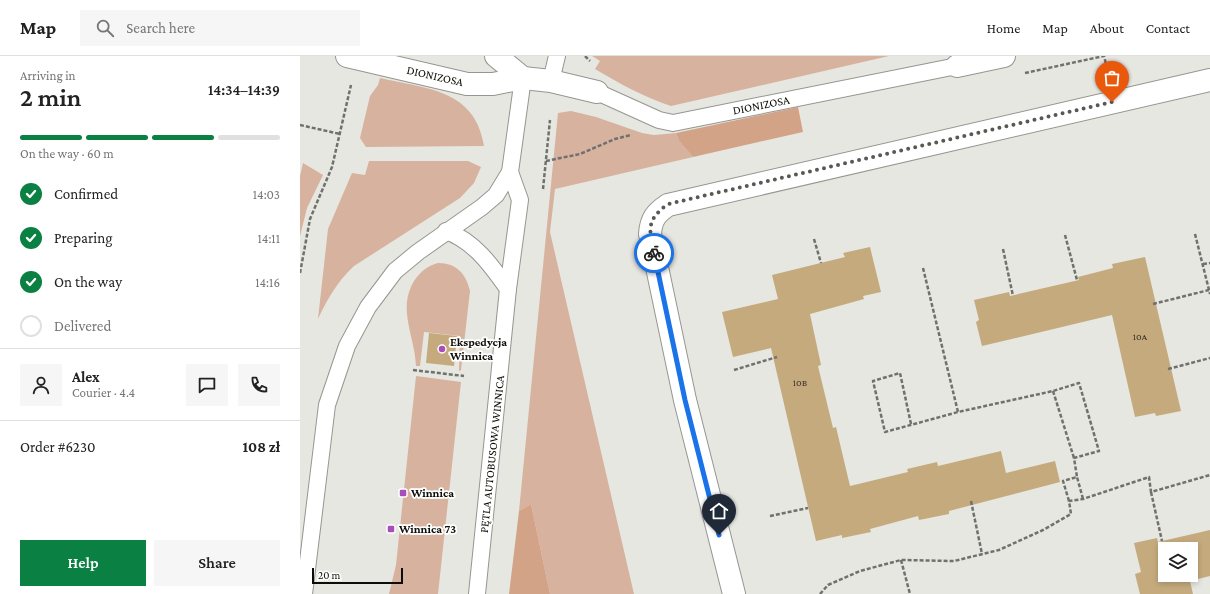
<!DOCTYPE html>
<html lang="en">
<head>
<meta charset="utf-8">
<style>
  :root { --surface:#fff; --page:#f6f6f6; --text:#222; --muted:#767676; --line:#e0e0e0; --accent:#0b8043 }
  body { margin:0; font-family:"Crimson Pro",serif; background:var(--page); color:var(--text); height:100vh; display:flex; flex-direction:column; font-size:15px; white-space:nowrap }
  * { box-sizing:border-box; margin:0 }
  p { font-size:13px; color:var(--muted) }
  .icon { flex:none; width:22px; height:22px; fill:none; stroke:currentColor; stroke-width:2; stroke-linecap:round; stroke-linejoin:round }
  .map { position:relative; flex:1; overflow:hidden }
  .details { display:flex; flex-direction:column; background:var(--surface); width:300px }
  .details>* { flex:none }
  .controls { position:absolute; left:858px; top:486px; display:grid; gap:8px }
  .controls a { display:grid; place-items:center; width:40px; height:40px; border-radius:0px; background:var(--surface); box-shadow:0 2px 6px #0003; font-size:20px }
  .scale { position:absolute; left:12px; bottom:10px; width:91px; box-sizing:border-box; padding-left:4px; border:2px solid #0c0c0a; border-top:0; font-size:11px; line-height:14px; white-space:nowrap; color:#0c0c0a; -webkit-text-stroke:3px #fffffe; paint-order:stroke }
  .pin { position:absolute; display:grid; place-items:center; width:34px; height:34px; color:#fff; margin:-41px -17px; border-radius:50% 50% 50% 0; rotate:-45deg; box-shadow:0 0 4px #0007 }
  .pin .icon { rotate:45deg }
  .courier { position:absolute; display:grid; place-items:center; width:40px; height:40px; margin:-20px; border:3px solid #1a73e8; border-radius:50%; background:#fff; color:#222; box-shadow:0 1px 5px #0007 }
  .head em { font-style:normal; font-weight:600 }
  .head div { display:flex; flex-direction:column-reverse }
  .head { display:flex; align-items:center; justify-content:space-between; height:68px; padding:0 20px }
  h1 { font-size:26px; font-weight:600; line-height:30px }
  .bar { display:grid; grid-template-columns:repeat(4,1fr); gap:6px 4px; align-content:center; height:48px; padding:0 20px }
  .bar i { height:5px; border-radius:3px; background:var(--line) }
  .bar .current { background:var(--accent) }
  .bar p { grid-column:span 4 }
  .line { display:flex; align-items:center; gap:10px; padding:0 20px; border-top:1px solid var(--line) }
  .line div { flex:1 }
  .round { display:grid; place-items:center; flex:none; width:42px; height:42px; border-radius:0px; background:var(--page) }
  ol { padding:0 20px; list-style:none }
  li { display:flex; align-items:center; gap:12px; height:44px }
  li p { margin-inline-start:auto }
  li .icon { padding:4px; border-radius:50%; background:var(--accent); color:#fff; stroke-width:4 }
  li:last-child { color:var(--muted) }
  li i { width:22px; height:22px; border:2px solid var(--line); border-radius:50% }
  .cta { display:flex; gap:8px; margin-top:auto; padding:8px 20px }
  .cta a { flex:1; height:46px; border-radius:0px; background:var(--accent); color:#fff; font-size:16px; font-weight:600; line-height:46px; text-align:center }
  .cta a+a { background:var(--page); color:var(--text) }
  header { display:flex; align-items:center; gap:24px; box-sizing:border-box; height:56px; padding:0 20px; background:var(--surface); border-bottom:1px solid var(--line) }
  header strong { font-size:19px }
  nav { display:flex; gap:22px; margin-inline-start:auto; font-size:14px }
  .search { width:280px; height:36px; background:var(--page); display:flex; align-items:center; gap:10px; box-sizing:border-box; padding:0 14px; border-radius:0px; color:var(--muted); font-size:15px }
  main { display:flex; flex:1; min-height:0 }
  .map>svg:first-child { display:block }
  .green { fill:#d7b29e }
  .forest { fill:#d3a388 }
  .building { fill:#c5aa7d; fill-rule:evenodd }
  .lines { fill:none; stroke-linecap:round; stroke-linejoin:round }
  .service-casing { stroke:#969691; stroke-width:18 }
  .minor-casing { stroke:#969691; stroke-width:24 }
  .path { stroke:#70706d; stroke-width:2.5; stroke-dasharray:4 2; stroke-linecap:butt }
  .service { stroke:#fff; stroke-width:16 }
  .minor { stroke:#fff; stroke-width:22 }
  .done { stroke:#585955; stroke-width:4; stroke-dasharray:0 7.2 }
  .route { stroke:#1a73e8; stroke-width:5 }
  .poi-dot { fill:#a84eba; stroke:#fffffe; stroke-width:1.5 }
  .labels { text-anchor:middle; stroke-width:3.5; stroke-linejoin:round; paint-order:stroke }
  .number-label { font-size:10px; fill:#3a3427 }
  .street-label { font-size:12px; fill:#0c0c0a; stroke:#fffffe }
  .poi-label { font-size:12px; font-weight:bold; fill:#0c0c0a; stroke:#fffffe; text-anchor:start }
</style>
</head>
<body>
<header>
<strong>Map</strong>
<div class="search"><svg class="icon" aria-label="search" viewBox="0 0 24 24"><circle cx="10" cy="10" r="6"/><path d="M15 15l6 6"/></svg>Search here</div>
<nav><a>Home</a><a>Map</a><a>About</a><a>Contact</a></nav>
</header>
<main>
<section class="details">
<div class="head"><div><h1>2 min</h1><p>Arriving in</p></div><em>14:34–14:39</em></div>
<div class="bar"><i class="current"></i><i class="current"></i><i class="current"></i><i></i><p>On the way · 60 m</p></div>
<ol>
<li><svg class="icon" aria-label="check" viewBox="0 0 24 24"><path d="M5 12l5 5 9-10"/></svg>Confirmed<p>14:03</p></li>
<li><svg class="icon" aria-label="check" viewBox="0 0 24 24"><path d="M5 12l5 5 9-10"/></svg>Preparing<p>14:11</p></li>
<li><svg class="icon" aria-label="check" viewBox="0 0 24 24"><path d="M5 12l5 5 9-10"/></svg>On the way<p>14:16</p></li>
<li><i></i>Delivered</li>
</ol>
<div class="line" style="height:72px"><a class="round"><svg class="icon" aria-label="person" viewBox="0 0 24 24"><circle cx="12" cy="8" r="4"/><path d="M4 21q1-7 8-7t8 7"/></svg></a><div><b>Alex</b><p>Courier · 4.4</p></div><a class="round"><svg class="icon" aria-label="chat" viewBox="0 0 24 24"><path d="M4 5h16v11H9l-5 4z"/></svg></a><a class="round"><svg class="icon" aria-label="phone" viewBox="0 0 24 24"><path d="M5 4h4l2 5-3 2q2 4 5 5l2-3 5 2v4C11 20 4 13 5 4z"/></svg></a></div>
<div class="line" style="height:52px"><div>Order #6230</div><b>108 zł</b></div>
<div class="cta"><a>Help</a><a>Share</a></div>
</section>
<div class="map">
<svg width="910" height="538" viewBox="0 0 910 538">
  <rect width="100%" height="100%" fill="#e6e7e1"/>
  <g class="green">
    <path d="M292,0H589L371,50C344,41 320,28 295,13L300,5Z"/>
    <path d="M80,22C127,33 175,33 184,90L66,91L60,82L70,40L78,29Z"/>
    <path d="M271,55L296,61L342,77L354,79L376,77L379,85L393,101L255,133L250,176L334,538H250L231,448L219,455L258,57Z"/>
    <path d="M69,105H168L181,111L174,127L160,142L54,210C37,226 28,242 18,263L28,173L52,117L65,119Z"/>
    <path d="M3,107L23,119L7,152L0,180V120Z"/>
    <path d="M138,207C157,207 166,218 170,235L161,314L159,315L160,280L124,276L120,310H116C115,280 97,253 114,225C121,215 127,210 138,207Z"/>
    <path d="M116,320L161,326L138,538H89L96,509Z"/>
  </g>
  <g class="forest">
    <path d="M498,51L503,76L393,101L379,85L376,77Z"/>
    <path d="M231,448L250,538H209L219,455Z"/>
  </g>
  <g class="building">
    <path d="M570,191L581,236L563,240L564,243L510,258L521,309L518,310L533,372L536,371L550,430L608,416L607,413L637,406L638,410L701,395L706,417L755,405L760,426L649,455V458L619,464L618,460L570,473L571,476L542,482V479L516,485L471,292L433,301L422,256L478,243L472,219L545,201L543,197Z"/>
    <path d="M845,201L881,355L856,360L855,357L835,361L812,259L682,290L676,266L679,264L674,244L709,236L710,240L779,224L778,221L813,212L812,208Z"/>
    <path d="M129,277L157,280L154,310L126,307Z"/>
    <path d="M910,474V520L890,525L893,538H840L835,518L841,516L834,487L857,482L858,486ZM865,493H891V519H865Z"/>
  </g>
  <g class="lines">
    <g class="service-casing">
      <g id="service">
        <path d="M251,25L257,0"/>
        <path d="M297,36L359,64L373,67L657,10"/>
        <path d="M146,175C174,185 191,209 208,233"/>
        <path d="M4,538L27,349L47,290L68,251L95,215L118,196L182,151L196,139L210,116L223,22"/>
        <path d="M177,538L208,233L220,144L210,116"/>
      </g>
    </g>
    <g class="minor-casing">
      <g id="minor">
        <path d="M47,0L167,28H193L223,22L251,25L297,36"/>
        <path d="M196,0L223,22"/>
        <path d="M657,10L704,0"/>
        <path d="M434,538L385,344L350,178C351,163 356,157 368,149L910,24"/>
      </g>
    </g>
    <g class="path">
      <path d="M285,0L290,5"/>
      <path d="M725,17L804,0L809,20"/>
      <path d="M0,69L40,78"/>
      <path d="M246,105L280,98L315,83L331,79"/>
      <path d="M243,133L250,64"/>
      <path d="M895,178L910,238"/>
      <path d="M765,179L777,224"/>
      <path d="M514,183L521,207"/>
      <path d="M703,193L713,240"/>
      <path d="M903,208L910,207"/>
      <path d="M623,212L658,356L753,335L779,327L799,395L774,402L777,421"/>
      <path d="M0,217L10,163L32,111L51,29"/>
      <path d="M853,248L909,234"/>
      <path d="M868,313L910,302"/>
      <path d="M113,314L164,320"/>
      <path d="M434,314L477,301"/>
      <path d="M753,335L774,402"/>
      <path d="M611,368L600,317L573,325L585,376L658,356"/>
      <path d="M851,436L862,485"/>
      <path d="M671,445L682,498"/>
      <path d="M769,445L763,425L777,421L783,443"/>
      <path d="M470,460L508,452"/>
      <path d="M601,504L610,538"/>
      <path d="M520,538L528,529L560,515L601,504L654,505L699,494L743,474L771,458L769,445L783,443L849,421L851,436L910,419"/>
    </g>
    <use href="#service" class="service"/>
    <use href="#minor" class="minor"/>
  </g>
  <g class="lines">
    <path class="done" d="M354,197C349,173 346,164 368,148L812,46"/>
    <path class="route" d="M354,197L385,344L419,479"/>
  </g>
  <g class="poi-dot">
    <circle cx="142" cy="293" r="4"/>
    <rect x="99" y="433" width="8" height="8" rx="2"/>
    <rect x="87" y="469" width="8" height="8" rx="2"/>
  </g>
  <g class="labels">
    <g class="number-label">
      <text x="840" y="284">10A</text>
      <text x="500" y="330">10B</text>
    </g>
    <g class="street-label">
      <text transform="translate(135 20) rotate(13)" y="4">DIONIZOSA</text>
      <text transform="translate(461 49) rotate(-11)" y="4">DIONIZOSA</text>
      <text transform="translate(192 398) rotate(-84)" y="4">PĘTLA AUTOBUSOWA WINNICA</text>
    </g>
    <g class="poi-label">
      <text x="150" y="290">Ekspedycja<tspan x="150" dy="14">Winnica</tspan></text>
      <text x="111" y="441">Winnica</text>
      <text x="99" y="477">Winnica 73</text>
    </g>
  </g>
</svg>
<div class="controls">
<a><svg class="icon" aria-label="layers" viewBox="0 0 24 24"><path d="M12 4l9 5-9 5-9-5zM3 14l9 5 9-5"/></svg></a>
</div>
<div class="scale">20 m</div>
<div class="pin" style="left:812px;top:46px;background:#ea580c"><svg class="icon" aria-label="bag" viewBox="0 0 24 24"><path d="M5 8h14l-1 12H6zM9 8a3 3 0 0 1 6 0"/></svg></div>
<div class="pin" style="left:419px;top:479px;background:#1f2937"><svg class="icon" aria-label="home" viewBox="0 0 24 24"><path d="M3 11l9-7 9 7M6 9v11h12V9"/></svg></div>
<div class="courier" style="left:354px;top:197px"><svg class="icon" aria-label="bike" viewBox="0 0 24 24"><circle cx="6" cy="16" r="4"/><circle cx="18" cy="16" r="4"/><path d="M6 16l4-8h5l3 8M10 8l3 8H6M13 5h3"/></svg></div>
</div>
</main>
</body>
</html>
